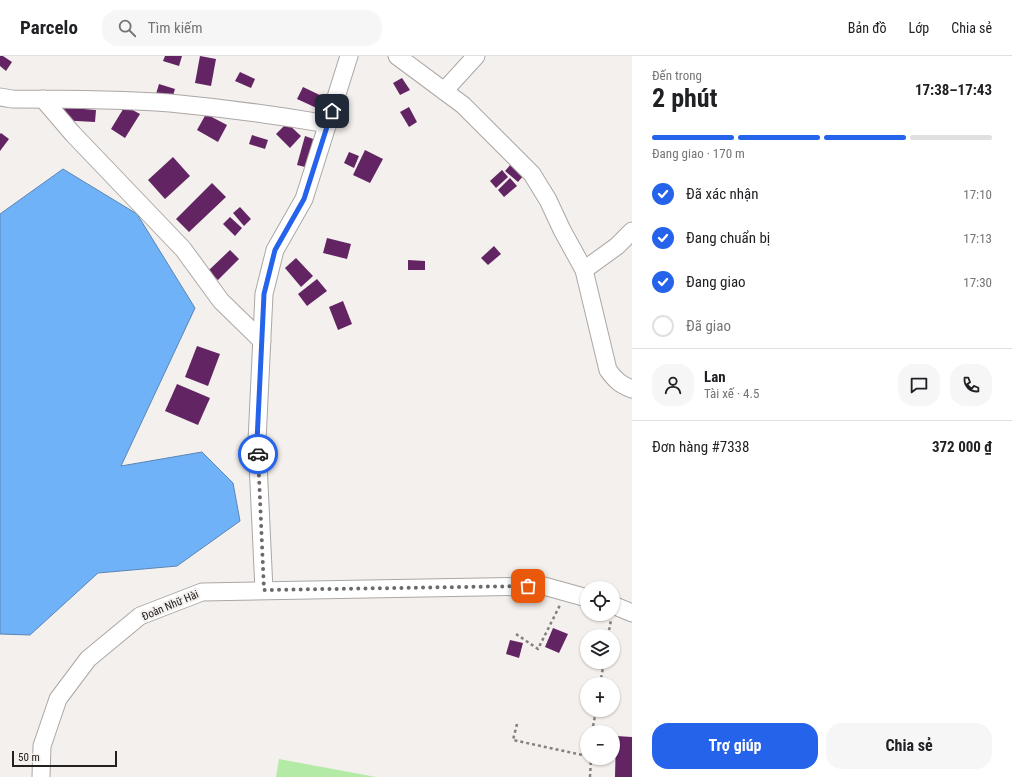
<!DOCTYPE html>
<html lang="vi">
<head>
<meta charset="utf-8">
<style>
  :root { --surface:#fff; --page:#f6f6f6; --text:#202124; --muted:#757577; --line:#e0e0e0; --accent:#2563eb }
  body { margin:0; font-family:"Roboto Condensed",sans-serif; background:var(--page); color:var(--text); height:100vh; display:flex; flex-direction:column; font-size:15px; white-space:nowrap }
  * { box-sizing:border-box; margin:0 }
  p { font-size:13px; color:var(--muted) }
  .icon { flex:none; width:22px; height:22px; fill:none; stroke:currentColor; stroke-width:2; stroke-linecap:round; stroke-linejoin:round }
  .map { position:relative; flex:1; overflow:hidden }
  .sheet { display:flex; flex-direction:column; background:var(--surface); width:380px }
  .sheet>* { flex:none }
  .tools { position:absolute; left:580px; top:525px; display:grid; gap:8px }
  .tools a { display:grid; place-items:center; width:40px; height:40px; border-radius:50%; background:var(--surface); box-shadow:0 1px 3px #0004; font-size:20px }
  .scale { position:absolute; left:12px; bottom:10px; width:105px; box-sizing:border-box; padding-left:4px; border:2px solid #232120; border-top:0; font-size:11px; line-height:14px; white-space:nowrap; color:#232120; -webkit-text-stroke:3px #f4f0ed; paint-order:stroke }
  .pin { position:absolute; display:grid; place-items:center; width:34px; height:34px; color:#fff; margin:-17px; border-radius:8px; box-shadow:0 2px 6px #0006 }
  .courier { position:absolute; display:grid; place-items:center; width:40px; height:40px; margin:-20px; border:3px solid #2563eb; border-radius:50%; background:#fff; color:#222; box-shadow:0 1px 5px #0007 }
  .summary em { font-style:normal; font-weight:700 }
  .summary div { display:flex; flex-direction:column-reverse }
  .summary { display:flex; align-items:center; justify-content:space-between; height:68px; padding:0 20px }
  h1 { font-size:26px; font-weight:700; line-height:30px }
  .bar { display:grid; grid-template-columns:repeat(4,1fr); gap:6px 4px; align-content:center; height:48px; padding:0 20px }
  .bar i { height:5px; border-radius:3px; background:var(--line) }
  .bar .on { background:var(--accent) }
  .bar p { grid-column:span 4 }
  .line { display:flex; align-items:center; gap:10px; padding:0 20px; border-top:1px solid var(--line) }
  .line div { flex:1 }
  .round { display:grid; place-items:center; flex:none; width:42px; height:42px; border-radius:16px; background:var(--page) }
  ol { padding:0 20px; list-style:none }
  li { display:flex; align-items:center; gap:12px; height:44px }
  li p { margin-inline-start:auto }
  li .icon { padding:4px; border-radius:50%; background:var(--accent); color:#fff; stroke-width:4 }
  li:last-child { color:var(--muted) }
  li i { width:22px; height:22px; border:2px solid var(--line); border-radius:50% }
  .button { display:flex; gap:8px; margin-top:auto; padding:8px 20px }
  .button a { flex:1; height:46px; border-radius:16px; background:var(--accent); color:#fff; font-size:16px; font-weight:700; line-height:46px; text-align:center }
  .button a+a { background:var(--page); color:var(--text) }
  header { display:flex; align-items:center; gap:24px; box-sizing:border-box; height:56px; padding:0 20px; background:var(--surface); border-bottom:1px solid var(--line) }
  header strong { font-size:19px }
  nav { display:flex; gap:22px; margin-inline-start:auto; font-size:14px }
  .search { width:280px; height:36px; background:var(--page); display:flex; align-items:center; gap:10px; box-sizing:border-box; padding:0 14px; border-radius:16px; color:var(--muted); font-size:15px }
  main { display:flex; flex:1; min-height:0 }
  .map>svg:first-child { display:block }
  .green { fill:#b3eba6 }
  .water { fill:#70b2f8; stroke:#5986b7 }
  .building { fill:#622462 }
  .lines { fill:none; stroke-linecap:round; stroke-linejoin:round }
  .minor-casing { stroke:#aba7a5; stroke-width:19 }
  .path { stroke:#83807e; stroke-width:2.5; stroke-dasharray:3 3; stroke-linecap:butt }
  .minor { stroke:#fff; stroke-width:17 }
  .done { stroke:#6c6968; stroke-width:4; stroke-dasharray:0 7.2 }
  .route { stroke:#2563eb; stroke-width:5 }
  .labels { text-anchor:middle; stroke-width:4; stroke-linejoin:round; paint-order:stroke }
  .street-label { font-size:11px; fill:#232120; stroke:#f4f0ed }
</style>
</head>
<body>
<header>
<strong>Parcelo</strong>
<div class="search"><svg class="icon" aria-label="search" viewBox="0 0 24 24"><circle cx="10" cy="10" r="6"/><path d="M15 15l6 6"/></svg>Tìm kiếm</div>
<nav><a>Bản đồ</a><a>Lớp</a><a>Chia sẻ</a></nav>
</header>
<main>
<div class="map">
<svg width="632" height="721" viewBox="0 0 632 721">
  <rect width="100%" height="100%" fill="#f4f0ed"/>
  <path class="green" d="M279,703L376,721H276Z"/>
  <path class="water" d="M63,113L137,158L195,252L121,410L202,396L233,427L240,465L177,510L98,517L30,579L0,578V158Z"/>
  <g class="building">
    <path d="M0,0H3L12,6L6,15L0,10Z"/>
    <path d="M165,0H182L179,10L163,5Z"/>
    <path d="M200,0L216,3L211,30L195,27Z"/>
    <path d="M240,16L255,23L251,32L235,25Z"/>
    <path d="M402,22L410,34L400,39L393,27Z"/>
    <path d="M159,28L175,33L172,43L156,38Z"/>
    <path d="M303,31L326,42L321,54L297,43Z"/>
    <path d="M125,50L140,58L125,82L111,73Z"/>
    <path d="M59,51L96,54L95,66L58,64Z"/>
    <path d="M409,51L417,66L409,71L400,56Z"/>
    <path d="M206,58L227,69L218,86L197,74Z"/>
    <path d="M287,67L301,80L290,92L276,78Z"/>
    <path d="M1,77L9,83L0,95V78Z"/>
    <path d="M252,79L268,84L265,93L249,88Z"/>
    <path d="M305,80L316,84L309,112L297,109Z"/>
    <path d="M365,94L383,103L370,127L353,119Z"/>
    <path d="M349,96L359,100L354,112L344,107Z"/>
    <path d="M173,101L190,120L165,143L148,124Z"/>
    <path d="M511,108L524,119L518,126L505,115Z"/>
    <path d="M502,114L508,121L496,132L490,125Z"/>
    <path d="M510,122L517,130L504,141L498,134Z"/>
    <path d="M212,127L226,141L189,176L176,163Z"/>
    <path d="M240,151L251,163L244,170L233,157Z"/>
    <path d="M230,161L242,172L235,180L223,168Z"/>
    <path d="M327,182L351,188L347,203L323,197Z"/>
    <path d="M494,190L501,198L488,209L481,202Z"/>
    <path d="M230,194L239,203L218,224L208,215Z"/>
    <path d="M296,202L313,220L301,231L285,212Z"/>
    <path d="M408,204L425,205V214H408Z"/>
    <path d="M317,223L327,235L307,250L298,238Z"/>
    <path d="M343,245L352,268L338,274L329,251Z"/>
    <path d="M197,290L220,298L208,330L185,321Z"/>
    <path d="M177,328L210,342L198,369L165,355Z"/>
    <path d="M553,572L568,578L559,597L545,591Z"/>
    <path d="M510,584L523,587L519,602L506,598Z"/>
    <path d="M616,680L632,681V721H615Z"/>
  </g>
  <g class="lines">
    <g class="minor-casing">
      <g id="minor">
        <path d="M397,0L463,49L532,118L548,144L562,174L584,214L608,314C615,324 621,329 632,333"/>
        <path d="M444,35L476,0"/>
        <path d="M0,41L12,43C65,43 118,43 170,47C223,52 275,59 328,68"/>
        <path d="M43,43L73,78L183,193L221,245L262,285"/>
        <path d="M584,214L617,190L632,175"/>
        <path d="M264,534L257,385L264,238L275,194L304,143L349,0"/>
        <path d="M613,549L632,557"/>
        <path d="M41,721L42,690L58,643L88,603L140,560L202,536L544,530L587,542"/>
      </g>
    </g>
    <g class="path">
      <path d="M516,578L538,593L560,549"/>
      <path d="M608,580L611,564"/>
      <path d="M600,628L604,606"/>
      <path d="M517,668L513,684L587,700"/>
      <path d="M592,676L596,654"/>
      <path d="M590,721L591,702"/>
    </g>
    <use href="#minor" class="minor"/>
  </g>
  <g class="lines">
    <path class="done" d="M258,398L264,534L528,530"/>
    <path class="route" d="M258,398L257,385L264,238L275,194L304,143L332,55"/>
  </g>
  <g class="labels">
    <g class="street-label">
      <text transform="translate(170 549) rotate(-23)" y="4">Đoàn Nhữ Hài</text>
    </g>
  </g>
</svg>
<div class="tools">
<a><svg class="icon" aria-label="locate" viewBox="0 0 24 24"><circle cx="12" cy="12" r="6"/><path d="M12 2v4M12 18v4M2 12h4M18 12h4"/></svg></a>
<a><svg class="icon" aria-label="layers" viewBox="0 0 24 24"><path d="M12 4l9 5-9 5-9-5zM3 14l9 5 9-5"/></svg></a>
<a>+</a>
<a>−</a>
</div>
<div class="scale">50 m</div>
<div class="pin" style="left:528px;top:530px;background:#ea580c"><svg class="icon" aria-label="bag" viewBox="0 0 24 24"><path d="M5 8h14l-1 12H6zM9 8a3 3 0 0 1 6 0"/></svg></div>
<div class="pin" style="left:332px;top:55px;background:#1f2937"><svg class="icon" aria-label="home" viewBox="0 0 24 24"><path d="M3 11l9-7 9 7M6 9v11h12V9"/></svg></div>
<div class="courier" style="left:258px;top:398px"><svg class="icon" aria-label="car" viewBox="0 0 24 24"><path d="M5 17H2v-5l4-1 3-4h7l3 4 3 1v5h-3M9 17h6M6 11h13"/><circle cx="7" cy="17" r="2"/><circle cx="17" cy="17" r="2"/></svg></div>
</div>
<section class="sheet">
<div class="summary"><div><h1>2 phút</h1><p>Đến trong</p></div><em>17:38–17:43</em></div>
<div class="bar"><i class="on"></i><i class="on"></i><i class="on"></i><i></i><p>Đang giao · 170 m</p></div>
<ol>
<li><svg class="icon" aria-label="check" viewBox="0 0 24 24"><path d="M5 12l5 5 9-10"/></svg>Đã xác nhận<p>17:10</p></li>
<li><svg class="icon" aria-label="check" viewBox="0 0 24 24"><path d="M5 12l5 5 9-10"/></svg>Đang chuẩn bị<p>17:13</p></li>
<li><svg class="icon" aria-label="check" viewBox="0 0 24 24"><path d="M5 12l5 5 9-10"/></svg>Đang giao<p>17:30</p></li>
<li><i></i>Đã giao</li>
</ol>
<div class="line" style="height:72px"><a class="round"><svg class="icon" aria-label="person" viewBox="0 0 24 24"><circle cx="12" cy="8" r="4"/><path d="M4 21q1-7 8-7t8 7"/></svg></a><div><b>Lan</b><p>Tài xế · 4.5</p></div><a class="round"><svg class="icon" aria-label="chat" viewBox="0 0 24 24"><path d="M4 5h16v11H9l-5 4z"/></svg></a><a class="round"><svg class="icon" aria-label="phone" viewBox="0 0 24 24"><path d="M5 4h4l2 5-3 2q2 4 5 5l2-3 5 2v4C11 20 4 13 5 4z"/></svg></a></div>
<div class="line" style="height:52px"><div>Đơn hàng #7338</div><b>372 000 ₫</b></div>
<div class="button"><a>Trợ giúp</a><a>Chia sẻ</a></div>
</section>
</main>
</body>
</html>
